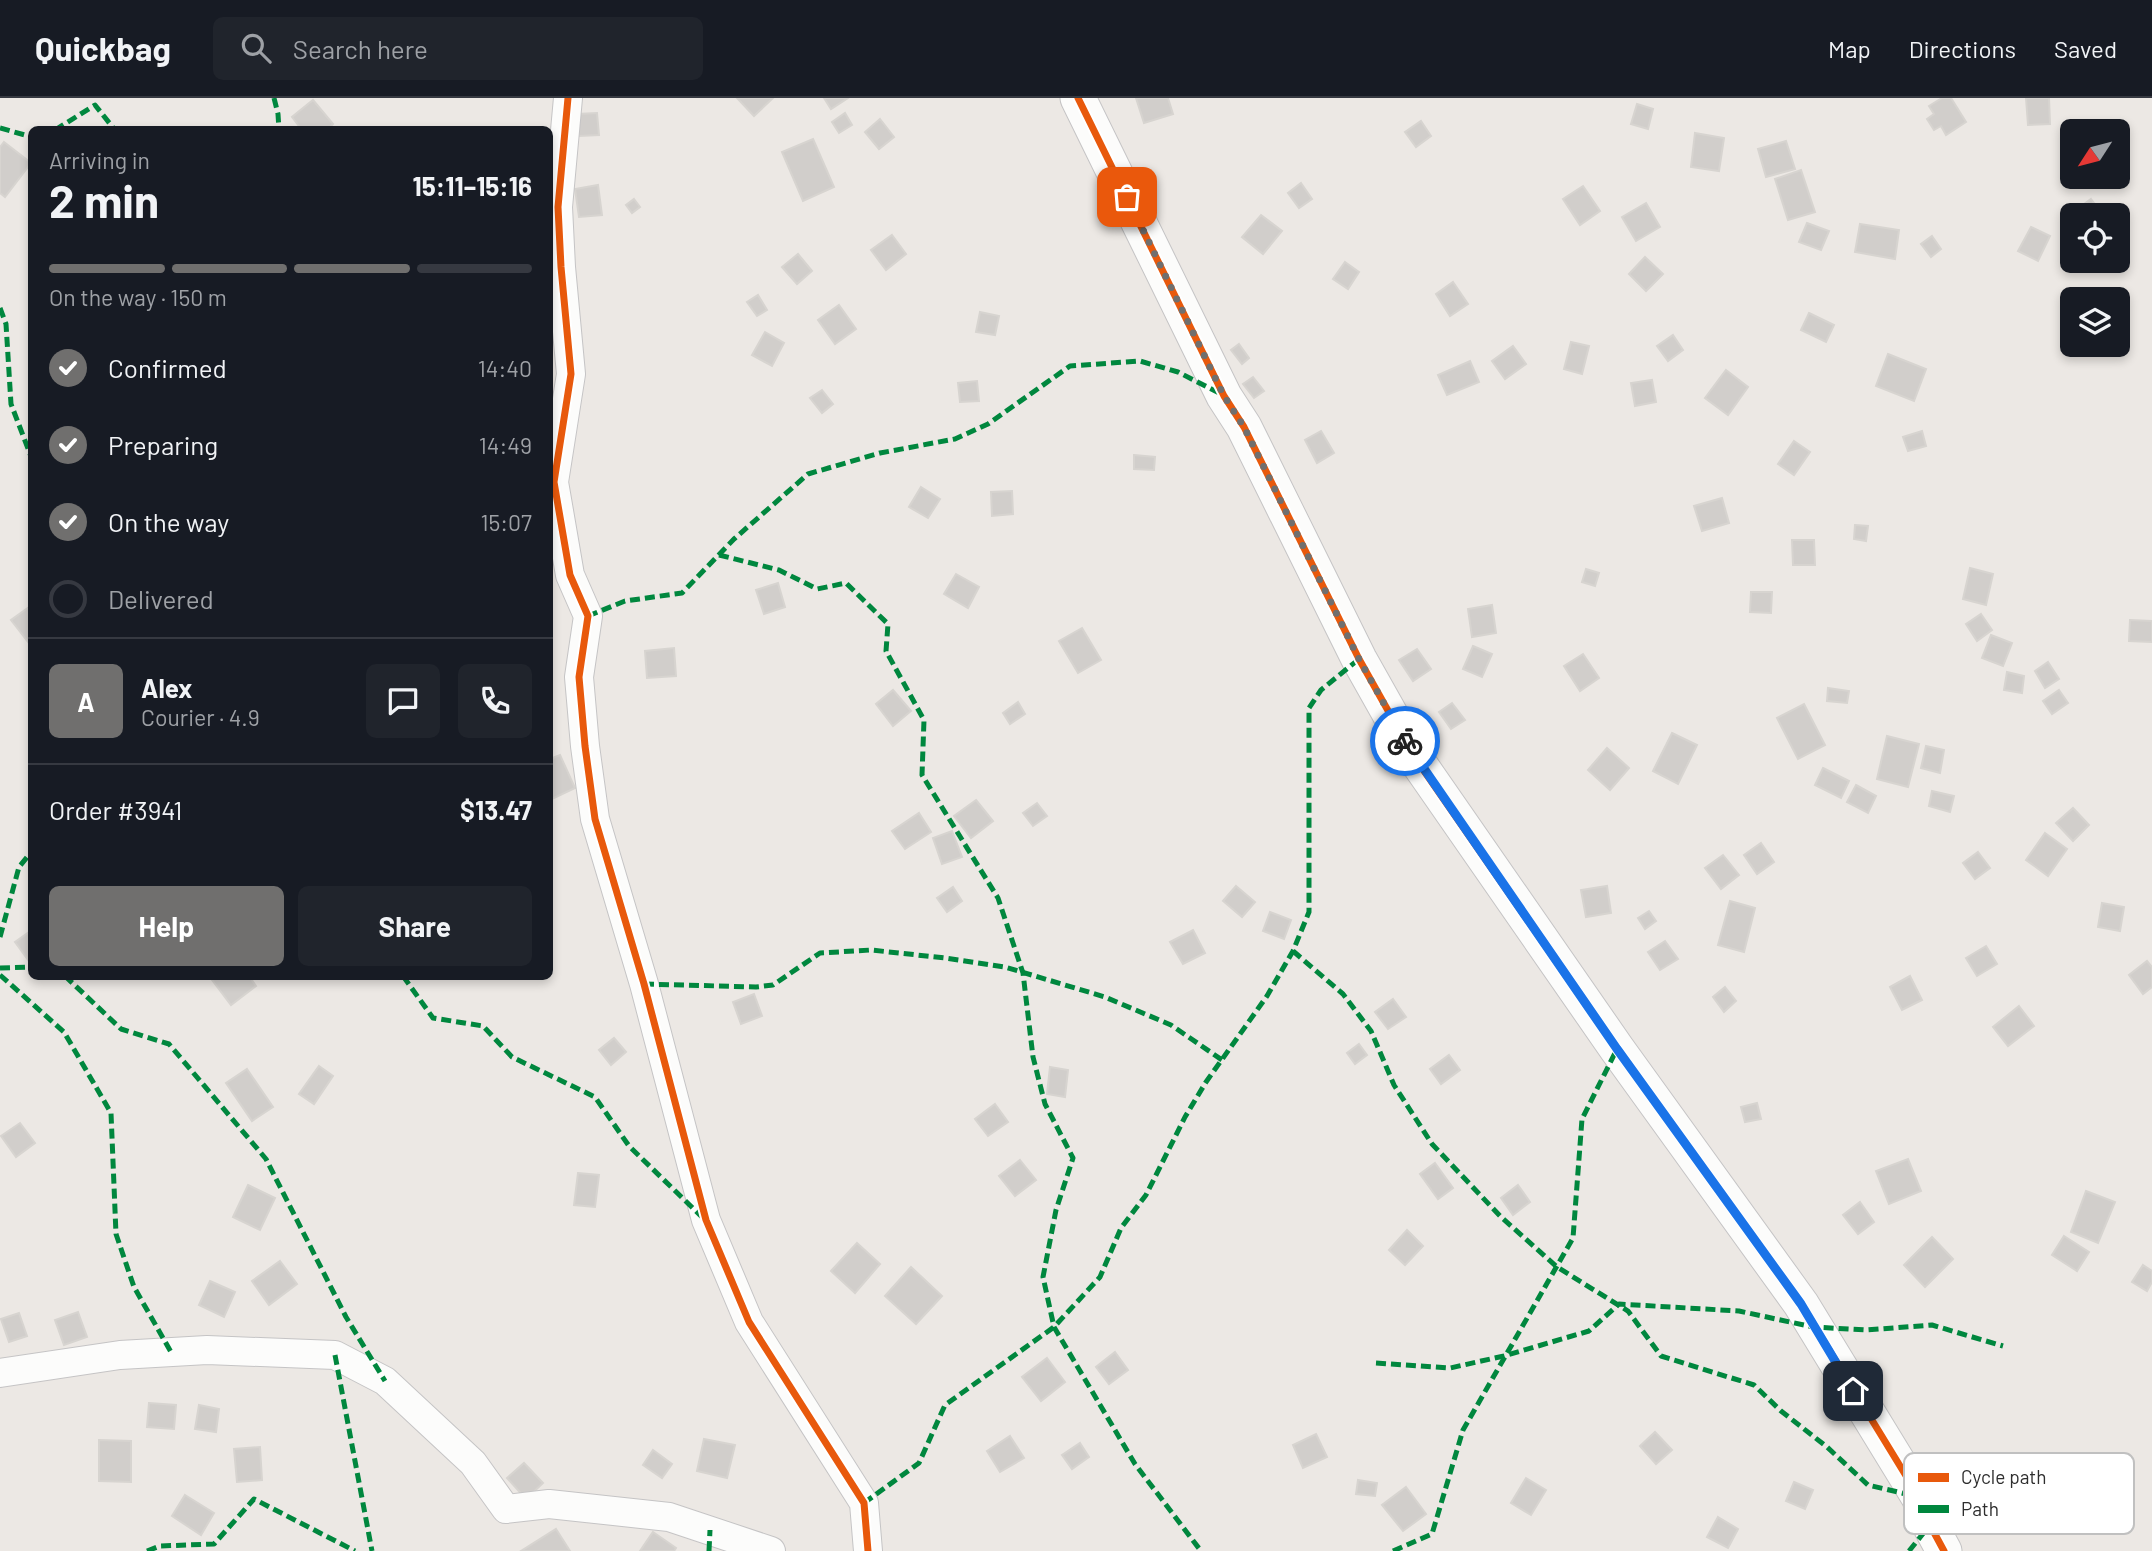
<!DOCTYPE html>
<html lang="en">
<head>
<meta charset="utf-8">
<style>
  :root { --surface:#171b24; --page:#20242c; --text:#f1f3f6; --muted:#9ea1a6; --line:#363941; --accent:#706f6e }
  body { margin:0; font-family:Barlow,sans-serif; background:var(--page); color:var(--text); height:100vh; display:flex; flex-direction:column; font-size:26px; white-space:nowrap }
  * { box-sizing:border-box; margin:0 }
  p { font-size:23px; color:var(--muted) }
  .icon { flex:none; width:38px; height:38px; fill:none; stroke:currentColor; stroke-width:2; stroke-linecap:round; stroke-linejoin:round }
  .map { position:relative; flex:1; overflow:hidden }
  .drawer { position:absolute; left:28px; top:28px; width:525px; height:854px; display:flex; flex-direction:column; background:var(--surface); border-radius:10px; box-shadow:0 4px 10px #0003 }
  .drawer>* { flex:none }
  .needle { width:46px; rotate:234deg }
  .tools { position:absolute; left:2060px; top:21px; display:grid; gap:14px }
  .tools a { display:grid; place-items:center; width:70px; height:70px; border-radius:10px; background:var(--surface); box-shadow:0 4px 10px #0003; font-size:35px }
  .pin { position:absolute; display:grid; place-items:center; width:60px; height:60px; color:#fff; margin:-30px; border-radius:14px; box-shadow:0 4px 10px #0006 }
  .courier { position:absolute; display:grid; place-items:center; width:70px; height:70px; margin:-35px; border:5px solid #1a73e8; border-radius:50%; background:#fff; color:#222; box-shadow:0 2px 9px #0007 }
  .overview em { font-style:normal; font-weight:700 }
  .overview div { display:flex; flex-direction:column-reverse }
  .overview { display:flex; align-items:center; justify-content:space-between; height:119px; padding:0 21px }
  h1 { font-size:46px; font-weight:700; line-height:52px }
  .bar { display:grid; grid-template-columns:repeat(4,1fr); gap:10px 7px; align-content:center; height:84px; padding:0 21px }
  .bar i { height:9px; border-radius:5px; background:var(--line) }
  .bar .current { background:var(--accent) }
  .bar p { grid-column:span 4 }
  .line { display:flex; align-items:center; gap:18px; padding:0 21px; border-top:2px solid var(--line) }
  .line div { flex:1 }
  .round { display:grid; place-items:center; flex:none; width:74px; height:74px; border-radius:10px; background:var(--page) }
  ol { padding:0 21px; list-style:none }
  li { display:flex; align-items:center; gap:21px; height:77px }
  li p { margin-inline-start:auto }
  li .icon { padding:7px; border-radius:50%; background:var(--accent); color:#fff; stroke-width:4 }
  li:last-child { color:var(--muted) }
  li i { width:38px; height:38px; border:4px solid var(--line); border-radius:50% }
  .cta { display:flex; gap:14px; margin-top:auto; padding:14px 21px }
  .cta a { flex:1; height:80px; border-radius:10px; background:var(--accent); color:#fff; font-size:28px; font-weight:700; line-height:80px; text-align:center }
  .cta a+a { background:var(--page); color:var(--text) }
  header { display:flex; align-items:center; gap:42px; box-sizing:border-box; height:98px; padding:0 35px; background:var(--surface); border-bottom:2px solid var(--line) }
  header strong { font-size:33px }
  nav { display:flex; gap:38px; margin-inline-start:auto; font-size:24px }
  .search { width:490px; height:63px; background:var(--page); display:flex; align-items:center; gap:18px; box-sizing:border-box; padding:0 24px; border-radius:10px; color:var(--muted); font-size:26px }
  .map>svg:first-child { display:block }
  .building { fill:#d1cecb; stroke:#d7d4d0; stroke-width:2 }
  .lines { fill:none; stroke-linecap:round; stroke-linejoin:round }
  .minor-casing { stroke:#c5c4c5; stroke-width:30 }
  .tertiary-casing { stroke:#c5c4c5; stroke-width:37 }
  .minor { stroke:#fcfcfb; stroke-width:28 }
  .tertiary { stroke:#fcfcfb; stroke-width:35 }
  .quiet { stroke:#00873e; stroke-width:5; stroke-dasharray:10 5; stroke-linecap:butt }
  .cycleway-casing { stroke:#fff; stroke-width:11 }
  .cycleway { stroke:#e8590c; stroke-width:7 }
  .done { stroke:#706f6e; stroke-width:7; stroke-dasharray:0 12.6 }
  .route { stroke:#1a73e8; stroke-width:9 }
  .key { fill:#fff; stroke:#c0c0c0; stroke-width:2 }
  .key-label { font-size:19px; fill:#2e2e2e }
</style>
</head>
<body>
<header>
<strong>Quickbag</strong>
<div class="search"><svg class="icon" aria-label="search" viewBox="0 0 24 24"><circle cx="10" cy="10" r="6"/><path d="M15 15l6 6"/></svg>Search here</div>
<nav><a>Map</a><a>Directions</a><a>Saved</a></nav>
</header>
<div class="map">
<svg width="2152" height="1453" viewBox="0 0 2152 1453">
  <rect width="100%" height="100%" fill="#ece8e4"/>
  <g class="building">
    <path d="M737,0H773L754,18Z"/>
    <path d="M824,0H848L831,11Z"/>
    <path d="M1136,0H1168L1173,16L1144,25Z"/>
    <path d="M1942,0H1951L1966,24L1946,37L1941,28L1934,32L1927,21L1934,16L1929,8Z"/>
    <path d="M2026,0H2049L2050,26L2028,27Z"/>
    <path d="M313,2L333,26L327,32H302L292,19Z"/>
    <path d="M1637,6L1653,11L1648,31L1631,26Z"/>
    <path d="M597,15L599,37L579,38L577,16Z"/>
    <path d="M845,15L852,27L839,35L832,24Z"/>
    <path d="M880,21L894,39L879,51L865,34Z"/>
    <path d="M1421,23L1431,38L1416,49L1405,34Z"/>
    <path d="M1695,35L1724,40L1719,73L1691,69Z"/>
    <path d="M813,41L834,89L803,103L782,54Z"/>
    <path d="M1786,43L1795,71L1766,79L1758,51Z"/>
    <path d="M4,44L31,65L5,99L0,95V49Z"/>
    <path d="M1801,72L1815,114L1788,122L1775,81Z"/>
    <path d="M1301,85L1312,101L1299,110L1288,95Z"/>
    <path d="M598,87L602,117L579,119L575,91Z"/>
    <path d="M1583,88L1600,113L1580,127L1563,101Z"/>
    <path d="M634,101L640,109L632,115L626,107Z"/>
    <path d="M2091,101L2103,117H2076L2073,114Z"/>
    <path d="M1646,105L1660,129L1636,143L1622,119Z"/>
    <path d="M1261,117L1282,133L1263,156L1242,139Z"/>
    <path d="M1807,125L1829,133L1821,152L1799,144Z"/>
    <path d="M1860,126L1899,132L1895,161L1855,154Z"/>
    <path d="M2031,129L2050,138L2038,163L2018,153Z"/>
    <path d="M892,137L906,156L886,172L871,152Z"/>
    <path d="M1932,138L1941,151L1931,159L1921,146Z"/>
    <path d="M798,156L812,173L797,186L782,169Z"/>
    <path d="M1645,159L1663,176L1646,193L1629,176Z"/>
    <path d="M1345,164L1359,174L1348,191L1333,181Z"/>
    <path d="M1453,184L1468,206L1450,218L1436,196Z"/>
    <path d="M758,197L767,212L757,218L747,204Z"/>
    <path d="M839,207L856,231L835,246L818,222Z"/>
    <path d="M980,214L999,218L995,237L976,234Z"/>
    <path d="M1809,215L1834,227L1826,244L1801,232Z"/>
    <path d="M765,234L784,245L772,268L752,257Z"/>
    <path d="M1673,237L1683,252L1668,263L1657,248Z"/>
    <path d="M1571,244L1589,248L1582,276L1564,271Z"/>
    <path d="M1239,246L1249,260L1242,266L1231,252Z"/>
    <path d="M1513,248L1526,266L1505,281L1492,263Z"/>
    <path d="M1888,256L1926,271L1914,303L1876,288Z"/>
    <path d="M1470,263L1479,284L1447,297L1438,277Z"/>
    <path d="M1726,272L1748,289L1728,317L1705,300Z"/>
    <path d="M1253,279L1264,293L1254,300L1243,286Z"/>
    <path d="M1652,282L1656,304L1635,308L1631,285Z"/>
    <path d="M977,283L979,303L960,304L958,285Z"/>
    <path d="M822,292L833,306L822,315L810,300Z"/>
    <path d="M1321,333L1334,355L1317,365L1305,342Z"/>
    <path d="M1922,333L1926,348L1908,353L1903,339Z"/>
    <path d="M1794,343L1810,354L1794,377L1778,366Z"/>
    <path d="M1134,357L1155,359L1154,372L1134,371Z"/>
    <path d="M921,389L940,401L928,420L909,409Z"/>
    <path d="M1012,393L1013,416L992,418L991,394Z"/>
    <path d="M1722,400L1729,425L1702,433L1694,408Z"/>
    <path d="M1855,427L1868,428L1866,443L1854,441Z"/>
    <path d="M1792,442H1814L1815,467H1793Z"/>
    <path d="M1970,470L1993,476L1986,507L1963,501Z"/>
    <path d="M1586,471L1599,475L1595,488L1582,484Z"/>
    <path d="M956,476L979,489L968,510L944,496Z"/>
    <path d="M778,485L785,509L764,516L756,492Z"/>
    <path d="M1751,494H1772L1771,515L1750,514Z"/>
    <path d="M32,507V549L11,522Z"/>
    <path d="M1492,507L1496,535L1472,539L1468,511Z"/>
    <path d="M1981,516L1992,532L1977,543L1966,526Z"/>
    <path d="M2130,522L2152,523V544L2129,543Z"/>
    <path d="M1082,530L1101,562L1078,575L1059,543Z"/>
    <path d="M1991,537L2012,545L2003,568L1982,560Z"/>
    <path d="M1473,548L1492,556L1482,579L1463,571Z"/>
    <path d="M674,550L676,578L647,580L645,553Z"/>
    <path d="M1417,551L1431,571L1413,583L1399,562Z"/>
    <path d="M1583,556L1599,580L1580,593L1564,568Z"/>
    <path d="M2048,564L2059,581L2045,590L2035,573Z"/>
    <path d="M2007,574L2024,578L2022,595L2004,592Z"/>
    <path d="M1828,590L1849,593L1847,605L1827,603Z"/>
    <path d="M893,592L911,613L893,628L876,606Z"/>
    <path d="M2059,592L2068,605L2052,616L2043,603Z"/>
    <path d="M1018,604L1025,616L1010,626L1003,615Z"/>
    <path d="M1452,605L1465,622L1451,631L1439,614Z"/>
    <path d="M1804,606L1825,647L1798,661L1777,620Z"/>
    <path d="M1672,635L1697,647L1678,686L1653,673Z"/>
    <path d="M1887,638L1919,646L1908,689L1877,681Z"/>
    <path d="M1926,648L1944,652L1940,675L1921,670Z"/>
    <path d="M1607,650L1629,670L1610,692L1588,672Z"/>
    <path d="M560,657L575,690L550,702V661Z"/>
    <path d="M1823,670L1849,683L1841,700L1815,687Z"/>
    <path d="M1856,687L1876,698L1868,715L1847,704Z"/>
    <path d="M1932,693L1954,698L1950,714L1929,708Z"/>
    <path d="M976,702L993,723L971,740L954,718Z"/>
    <path d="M1037,705L1047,718L1033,728L1023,715Z"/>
    <path d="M2073,710L2089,727L2073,743L2056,725Z"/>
    <path d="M919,715L931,734L905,751L892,733Z"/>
    <path d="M952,733L962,759L942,766L933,740Z"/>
    <path d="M2045,735L2067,751L2048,778L2026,762Z"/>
    <path d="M1761,745L1774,764L1757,776L1744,757Z"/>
    <path d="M1978,754L1990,770L1975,781L1963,765Z"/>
    <path d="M1723,757L1739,777L1721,791L1705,770Z"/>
    <path d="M1236,788L1255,804L1242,819L1223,803Z"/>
    <path d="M1607,788L1611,815L1586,819L1581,792Z"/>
    <path d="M953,789L962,803L947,814L937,800Z"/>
    <path d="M1730,803L1755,810L1744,854L1718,847Z"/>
    <path d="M2102,805L2124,809L2120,833L2098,829Z"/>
    <path d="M1649,813L1656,823L1645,831L1638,820Z"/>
    <path d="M1270,814L1291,822L1284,841L1263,833Z"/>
    <path d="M32,832V865L31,866L15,844Z"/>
    <path d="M1193,832L1205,855L1183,866L1170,844Z"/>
    <path d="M1665,843L1678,861L1660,872L1648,854Z"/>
    <path d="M1986,848L1997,866L1977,878L1966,860Z"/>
    <path d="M2147,863L2152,869V889L2143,896L2129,877Z"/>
    <path d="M217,878H249L256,888L231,907L212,882Z"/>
    <path d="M1910,878L1922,902L1902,912L1890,889Z"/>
    <path d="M1725,889L1736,903L1724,914L1713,899Z"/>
    <path d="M754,896L762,918L741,926L733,904Z"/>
    <path d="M1393,901L1406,919L1388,931L1375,914Z"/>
    <path d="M2019,908L2034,928L2008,948L1993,929Z"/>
    <path d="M614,940L626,954L611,967L599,952Z"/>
    <path d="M1359,946L1367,957L1355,966L1347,955Z"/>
    <path d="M1449,957L1460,972L1441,986L1430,971Z"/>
    <path d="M319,968L333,978L314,1006L299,996Z"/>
    <path d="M1050,969L1068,972L1065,999L1047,996Z"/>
    <path d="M247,971L273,1009L252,1023L226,985Z"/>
    <path d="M1757,1005L1761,1021L1745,1024L1741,1009Z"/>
    <path d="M995,1006L1008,1024L988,1038L975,1021Z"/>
    <path d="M20,1025L35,1045L16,1059L1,1038Z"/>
    <path d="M1908,1061L1921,1093L1889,1106L1876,1073Z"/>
    <path d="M1020,1062L1036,1082L1015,1098L999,1078Z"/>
    <path d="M1435,1065L1453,1090L1438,1101L1420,1076Z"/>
    <path d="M578,1075L599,1077L595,1109L574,1107Z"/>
    <path d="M248,1087L275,1100L260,1132L233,1119Z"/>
    <path d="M1518,1087L1530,1104L1513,1117L1501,1100Z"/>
    <path d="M2086,1093L2115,1104L2098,1145L2071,1134Z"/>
    <path d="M1860,1104L1874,1124L1858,1136L1843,1117Z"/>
    <path d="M1407,1132L1423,1148L1405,1167L1389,1152Z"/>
    <path d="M2064,1138L2089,1154L2077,1173L2052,1157Z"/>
    <path d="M1932,1139L1953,1161L1925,1189L1904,1167Z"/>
    <path d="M857,1145L880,1166L855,1195L831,1173Z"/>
    <path d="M280,1163L297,1186L269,1207L252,1183Z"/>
    <path d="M2143,1167L2152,1173V1184L2147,1193L2132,1184Z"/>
    <path d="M911,1169L942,1198L916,1226L885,1198Z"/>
    <path d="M210,1183L235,1194L224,1219L199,1207Z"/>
    <path d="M78,1214L87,1239L64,1247L55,1222Z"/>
    <path d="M19,1215L27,1238L9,1244L1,1221Z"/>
    <path d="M1115,1254L1128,1272L1109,1286L1096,1269Z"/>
    <path d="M1047,1260L1065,1284L1041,1303L1022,1279Z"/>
    <path d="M149,1305L176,1307L174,1331L147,1329Z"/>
    <path d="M199,1307L219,1311L216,1334L195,1331Z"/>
    <path d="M1655,1334L1672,1352L1656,1366L1640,1348Z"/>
    <path d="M1316,1336L1327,1359L1303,1370L1293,1347Z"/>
    <path d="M1010,1338L1024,1360L1000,1374L987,1353Z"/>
    <path d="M704,1341L735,1347L727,1380L697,1373Z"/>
    <path d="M99,1342L131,1343V1384L99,1383Z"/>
    <path d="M1080,1345L1089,1359L1072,1371L1062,1357Z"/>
    <path d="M260,1349L262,1382L237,1384L234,1351Z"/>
    <path d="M653,1352L672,1366L662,1380L643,1367Z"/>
    <path d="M524,1365L543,1385L526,1401L507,1380Z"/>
    <path d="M1526,1380L1546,1392L1531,1417L1511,1405Z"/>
    <path d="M1358,1382L1377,1385L1375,1398L1356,1396Z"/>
    <path d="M1794,1384L1813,1392L1805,1411L1786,1403Z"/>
    <path d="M1406,1389L1426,1416L1403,1433L1382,1407Z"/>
    <path d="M185,1397L214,1415L201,1437L172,1418Z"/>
    <path d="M1718,1419L1738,1431L1728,1450L1707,1439Z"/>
    <path d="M556,1431L570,1453H521Z"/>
    <path d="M653,1434L676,1450L674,1453H640Z"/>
  </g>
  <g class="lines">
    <g class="minor-casing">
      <g id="minor">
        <path d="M568,0L558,109L561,169L571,276L554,384L570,477L588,518L579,579L585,648L595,721L644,886L706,1122L749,1224L864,1405L868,1453"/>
        <path d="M0,1275L120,1257L207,1252L335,1257L385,1283L473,1365L506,1411L549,1406L669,1419L771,1453"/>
      </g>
    </g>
    <g class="tertiary-casing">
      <path id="tertiary" d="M1078,0L1224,298L1244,329L1359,561L1413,657L1617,951L1801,1206L1919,1399L1930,1427L1944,1453"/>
    </g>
    <use href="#minor" class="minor"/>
    <use href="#tertiary" class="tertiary"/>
    <g class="quiet">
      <path d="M274,0L278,16L279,32"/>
      <path d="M0,30L32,39"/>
      <path d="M55,32L95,7L115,32"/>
      <path d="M0,210L6,226L11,306L32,361"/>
      <path d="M719,457L779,472L817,491L846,485L888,526L886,553L924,622L922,677L998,800L1023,875L1033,959L1045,1006L1073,1060L1056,1112L1043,1179L1054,1229L1135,1366L1201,1453"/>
      <path d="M588,518L625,503L682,495L734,441L808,376L880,355L955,341L988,326L1070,268L1140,263L1178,274L1221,296"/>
      <path d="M0,839L19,769L32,753"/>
      <path d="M1293,853L1343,896L1371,933L1394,987L1432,1046L1501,1119L1557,1169L1628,1213L1661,1258L1754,1287L1781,1313L1827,1349L1868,1387L1919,1399"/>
      <path d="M0,870L32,869"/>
      <path d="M0,877L64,934L111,1015L116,1136L134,1189L171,1254"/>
      <path d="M65,878L121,931L169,946L266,1061L346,1219L385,1283"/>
      <path d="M403,878L433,920L483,928L512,959L595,999L629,1048L703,1120"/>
      <path d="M644,886L756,889L773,887L820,855L871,852L945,860L1005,869L1105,899L1171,927L1222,962"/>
      <path d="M335,1257L372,1453"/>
      <path d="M1376,1265L1450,1270L1504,1258L1589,1233L1619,1206L1739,1213L1813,1229L1866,1232L1932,1227L2003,1248"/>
      <path d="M864,1405L919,1365L945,1307L1054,1229L1100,1179L1121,1130L1146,1097L1185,1019L1206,984L1267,898L1293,853L1309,814V610L1321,592L1359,561"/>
      <path d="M147,1453L160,1448L214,1446L254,1401L355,1453"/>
      <path d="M709,1453L710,1432"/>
      <path d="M1393,1453L1432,1436L1463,1332L1573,1140L1582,1021L1617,951"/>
      <path d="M1909,1453L1930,1427"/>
    </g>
    <g class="cycleway-casing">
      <g id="cycleway">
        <path d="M568,0L558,109L561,169L571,276L554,384L570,477L588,518L579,579L585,648L595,721L644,886L706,1122L749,1224L864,1405L868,1453"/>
        <path d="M1078,0L1224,298L1244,329L1359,561L1413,657L1617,951L1801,1206L1919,1399L1930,1427L1944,1453"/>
      </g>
    </g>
    <use href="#cycleway" class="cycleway"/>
  </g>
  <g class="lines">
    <path class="done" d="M1127,99L1224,298L1244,329L1359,561L1405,643"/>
    <path class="route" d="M1405,643L1617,951L1801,1206L1853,1293"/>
  </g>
  <rect x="1904" y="1355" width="230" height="81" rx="10" class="key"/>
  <rect x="1918" y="1375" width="31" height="9" fill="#e8590c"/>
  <rect x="1918" y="1407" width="31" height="8" fill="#00873e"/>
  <g class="key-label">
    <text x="1961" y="1386">Cycle path</text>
    <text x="1961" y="1418">Path</text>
  </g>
</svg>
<div class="tools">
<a><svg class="needle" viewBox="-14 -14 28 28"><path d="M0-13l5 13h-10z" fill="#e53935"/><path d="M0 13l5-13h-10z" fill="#9ea1a6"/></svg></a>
<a><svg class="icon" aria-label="locate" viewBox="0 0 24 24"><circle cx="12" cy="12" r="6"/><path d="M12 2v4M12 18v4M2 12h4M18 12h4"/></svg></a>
<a><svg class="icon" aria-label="layers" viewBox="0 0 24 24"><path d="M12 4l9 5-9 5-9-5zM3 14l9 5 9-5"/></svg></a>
</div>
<div class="pin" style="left:1127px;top:99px;background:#ea580c"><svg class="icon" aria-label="bag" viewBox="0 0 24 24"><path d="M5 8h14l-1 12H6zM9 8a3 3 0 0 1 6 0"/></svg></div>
<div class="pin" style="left:1853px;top:1293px;background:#1f2937"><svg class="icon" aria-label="home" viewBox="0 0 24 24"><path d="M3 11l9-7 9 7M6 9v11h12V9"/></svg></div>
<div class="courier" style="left:1405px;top:643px"><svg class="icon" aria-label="bike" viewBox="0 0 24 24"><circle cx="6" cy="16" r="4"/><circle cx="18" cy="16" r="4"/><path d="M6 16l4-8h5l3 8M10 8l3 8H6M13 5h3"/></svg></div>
<section class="drawer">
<div class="overview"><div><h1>2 min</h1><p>Arriving in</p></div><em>15:11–15:16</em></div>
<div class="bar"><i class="current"></i><i class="current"></i><i class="current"></i><i></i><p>On the way · 150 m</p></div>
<ol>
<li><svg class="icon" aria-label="check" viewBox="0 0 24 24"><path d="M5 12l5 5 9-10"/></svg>Confirmed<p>14:40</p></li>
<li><svg class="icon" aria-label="check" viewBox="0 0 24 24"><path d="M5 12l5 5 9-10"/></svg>Preparing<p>14:49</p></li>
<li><svg class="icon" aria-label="check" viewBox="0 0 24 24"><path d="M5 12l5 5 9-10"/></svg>On the way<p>15:07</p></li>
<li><i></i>Delivered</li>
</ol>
<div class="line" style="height:126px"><b class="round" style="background:var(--accent);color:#fff">A</b><div><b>Alex</b><p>Courier · 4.9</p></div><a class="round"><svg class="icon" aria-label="chat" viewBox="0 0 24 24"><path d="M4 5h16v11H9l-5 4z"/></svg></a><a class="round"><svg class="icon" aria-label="phone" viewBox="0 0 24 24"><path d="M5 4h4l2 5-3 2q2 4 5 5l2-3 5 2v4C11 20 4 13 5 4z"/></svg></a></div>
<div class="line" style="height:91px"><div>Order #3941</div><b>$13.47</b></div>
<div class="cta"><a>Help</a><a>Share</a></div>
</section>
</div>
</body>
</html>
